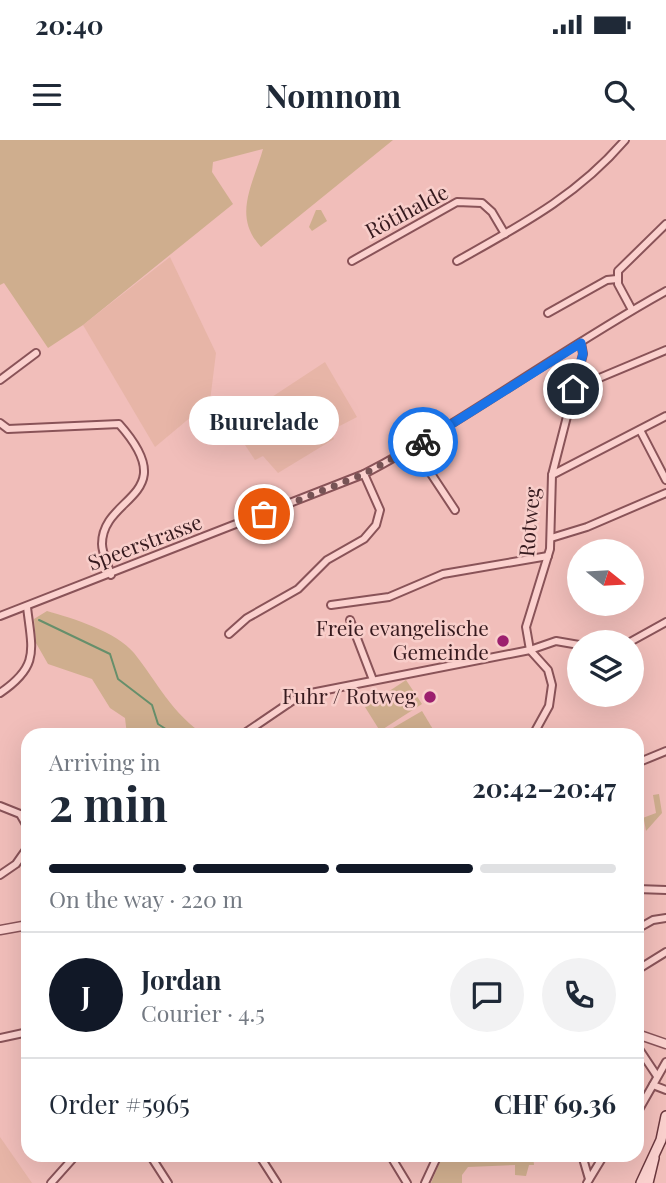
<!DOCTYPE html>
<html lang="en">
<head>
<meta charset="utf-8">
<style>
  :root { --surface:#fff; --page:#f2f2f3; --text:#1f2937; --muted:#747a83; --line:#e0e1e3; --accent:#111827 }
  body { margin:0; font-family:"Playfair Display",serif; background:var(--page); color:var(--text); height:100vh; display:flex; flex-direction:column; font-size:26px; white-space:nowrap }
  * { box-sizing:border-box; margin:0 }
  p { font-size:23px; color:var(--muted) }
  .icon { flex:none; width:38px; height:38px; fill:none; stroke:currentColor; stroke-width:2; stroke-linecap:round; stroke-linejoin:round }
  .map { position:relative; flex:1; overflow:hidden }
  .side { position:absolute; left:21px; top:588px; width:623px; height:434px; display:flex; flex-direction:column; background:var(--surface); border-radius:21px; box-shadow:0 7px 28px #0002 }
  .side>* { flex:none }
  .needle { width:46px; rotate:108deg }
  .fabs { position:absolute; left:567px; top:399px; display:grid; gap:14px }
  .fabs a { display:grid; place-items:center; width:77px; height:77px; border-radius:50%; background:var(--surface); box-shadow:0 7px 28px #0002; font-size:35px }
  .pin { position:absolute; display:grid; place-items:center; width:60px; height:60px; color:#fff; margin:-30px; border:4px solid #fff; border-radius:50%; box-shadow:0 2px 7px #0007 }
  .courier { position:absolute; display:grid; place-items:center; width:70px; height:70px; margin:-35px; border:5px solid #1a73e8; border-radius:50%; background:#fff; color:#222; box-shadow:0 2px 9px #0007 }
  .bubble { position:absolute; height:49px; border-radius:24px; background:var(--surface); box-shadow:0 7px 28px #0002; font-size:23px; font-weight:700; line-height:49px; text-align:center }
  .head em { font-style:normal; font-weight:700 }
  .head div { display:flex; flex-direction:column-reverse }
  .head { display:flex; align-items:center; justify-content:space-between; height:119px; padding:0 28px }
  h1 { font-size:46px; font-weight:700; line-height:52px }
  .bar { display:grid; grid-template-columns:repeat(4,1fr); gap:10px 7px; align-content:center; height:84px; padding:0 28px }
  .bar i { height:9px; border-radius:5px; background:var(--line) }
  .bar .selected { background:var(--accent) }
  .bar p { grid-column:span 4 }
  .line { display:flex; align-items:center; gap:18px; padding:0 28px; border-top:2px solid var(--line) }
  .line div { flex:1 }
  .round { display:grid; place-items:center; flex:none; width:74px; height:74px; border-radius:37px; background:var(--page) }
  .status { display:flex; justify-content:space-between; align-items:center; height:49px; padding:0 35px; background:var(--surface); direction:ltr }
  .status svg { height:19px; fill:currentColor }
  header { display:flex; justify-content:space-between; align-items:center; height:91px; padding:0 28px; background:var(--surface); font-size:32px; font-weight:700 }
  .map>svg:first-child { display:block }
  .farmland { fill:#e7b5a7 }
  .green { fill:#cfae8e }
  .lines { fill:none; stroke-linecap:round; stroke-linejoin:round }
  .stream { stroke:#668f6b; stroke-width:2 }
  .minor-casing { stroke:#895358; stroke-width:10 }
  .tertiary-casing { stroke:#895358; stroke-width:11 }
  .secondary-casing { stroke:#6a373d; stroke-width:12 }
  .minor { stroke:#fbd1ce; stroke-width:6 }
  .tertiary { stroke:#fbd1ce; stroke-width:8 }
  .secondary { stroke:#fbd1ce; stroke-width:9 }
  .done { stroke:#775355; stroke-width:7; stroke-dasharray:0 12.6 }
  .route { stroke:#1a73e8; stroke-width:9 }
  .poi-dot { fill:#9c1f6e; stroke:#f8ceca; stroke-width:2.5 }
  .labels { text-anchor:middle; stroke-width:5; stroke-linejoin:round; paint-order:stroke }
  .street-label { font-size:21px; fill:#361a1e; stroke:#f8ceca }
  .poi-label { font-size:21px; fill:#361a1e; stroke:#f8ceca; text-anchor:end }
</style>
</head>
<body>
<div class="status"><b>20:40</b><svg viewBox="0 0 49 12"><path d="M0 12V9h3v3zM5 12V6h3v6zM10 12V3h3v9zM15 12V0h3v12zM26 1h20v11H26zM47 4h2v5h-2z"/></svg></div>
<header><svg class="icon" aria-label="menu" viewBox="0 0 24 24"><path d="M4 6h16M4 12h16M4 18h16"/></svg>Nomnom<svg class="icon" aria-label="search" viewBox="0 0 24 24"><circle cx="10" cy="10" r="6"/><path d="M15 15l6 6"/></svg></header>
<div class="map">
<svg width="666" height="1043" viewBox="0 0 666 1043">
  <rect width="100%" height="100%" fill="#f1beba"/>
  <g class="farmland">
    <path d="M170,117L216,213L210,261L155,307L83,185Z"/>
    <path d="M325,222L357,277L330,291L334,299L278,333L263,316L255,320L231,284Z"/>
    <path d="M0,997L32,1043H0Z"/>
  </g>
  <g class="green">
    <path d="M0,0H393L261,107C232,76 253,45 263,9L213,22L212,32L233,64L83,185L48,208L4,143L0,145Z"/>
    <path d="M316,70H321L327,81L312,91L309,87Z"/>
    <path d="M47,471C72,478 117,492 134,513C157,542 173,575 205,595H127L125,578L110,568L92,539L48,524L36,503L34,479Z"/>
    <path d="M406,540L422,564L380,591L365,567Z"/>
    <path d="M422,571L434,591L428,595H388L386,592Z"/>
    <path d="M659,654L662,673L646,691L644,680L637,679V671L640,679L656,673L653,655Z"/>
    <path d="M443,1015H533L534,1025H529L526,1036L515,1035V1025L468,1027L462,1035V1043H431Z"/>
  </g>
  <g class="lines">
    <path class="stream" d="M39,480L110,514L118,539L152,565L158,584L175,595"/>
    <g class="minor-casing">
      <g id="minor">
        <path d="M352,121L457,62L482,63L492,72L505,94"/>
        <path d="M457,121C521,85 577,56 625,0"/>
        <path d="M632,170L618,144V131L666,84"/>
        <path d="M548,173L607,140L617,139"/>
        <path d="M0,240L36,213"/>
        <path d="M573,249L666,210"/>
        <path d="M0,283L8,289L119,284C184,357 102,355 102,404C102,413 108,425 111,435"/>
        <path d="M640,290L666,340"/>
        <path d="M414,308L455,370"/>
        <path d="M552,335L666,276"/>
        <path d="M551,398L587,387L666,353"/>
        <path d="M331,465L389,457L443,434L548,416"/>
        <path d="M0,476L364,334C469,279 563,208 666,151"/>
        <path d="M350,480L373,540"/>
        <path d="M229,494L247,478L298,449L327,420L364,399L376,385L380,370L364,334"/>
        <path d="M630,502L666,482"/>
        <path d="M0,553C40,526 32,510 27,467"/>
        <path d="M242,595L292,561L311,553L530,510L556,501L579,505"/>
        <path d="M533,595L549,566L552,545L548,530L530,510L526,487L550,409L552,335L583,214L581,203"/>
        <path d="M637,623L666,611"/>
        <path d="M0,666L20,674L28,688"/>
        <path d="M0,735L16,724L28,707"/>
        <path d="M637,749L666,750"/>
        <path d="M637,789L653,780L666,778"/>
        <path d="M637,830L666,812"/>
        <path d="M0,898L28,892"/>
        <path d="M637,906L657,936"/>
        <path d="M653,945L666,950"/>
        <path d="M637,973L666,922"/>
        <path d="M150,1015L168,1043"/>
        <path d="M259,1015L277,1043"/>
        <path d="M390,1015L407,1043"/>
        <path d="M582,1015L589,1039"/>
        <path d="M51,1043L76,1015"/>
        <path d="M425,1043L438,1015"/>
        <path d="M587,1043L604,1015"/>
      </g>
    </g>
    <g class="tertiary-casing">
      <g id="tertiary">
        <path d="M0,790L28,785"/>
        <path d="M637,894L666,904"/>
      </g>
    </g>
    <g class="secondary-casing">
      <g id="secondary">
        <path d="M641,1043L661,1000L666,976"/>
        <path d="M648,1043L654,1018"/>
      </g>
    </g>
    <use href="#minor" class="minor"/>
    <use href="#tertiary" class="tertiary"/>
    <use href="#secondary" class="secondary"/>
  </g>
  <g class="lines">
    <path class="done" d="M264,374L364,334L423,302"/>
    <path class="route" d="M423,302L581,203L583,214L573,249"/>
  </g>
  <g class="poi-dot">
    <circle cx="503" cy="501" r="7"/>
    <circle cx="430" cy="557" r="7"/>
  </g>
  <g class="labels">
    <g class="street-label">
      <text transform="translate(407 72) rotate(-28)" y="7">Rötihalde</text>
      <text transform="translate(530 382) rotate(-85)" y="7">Rotweg</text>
      <text transform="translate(145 403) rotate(-21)" y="7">Speerstrasse</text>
    </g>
    <g class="poi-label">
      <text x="489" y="496">Freie evangelische<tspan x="489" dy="24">Gemeinde</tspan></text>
      <text x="416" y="564">Fuhr / Rotweg</text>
    </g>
  </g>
</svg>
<div class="fabs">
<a><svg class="needle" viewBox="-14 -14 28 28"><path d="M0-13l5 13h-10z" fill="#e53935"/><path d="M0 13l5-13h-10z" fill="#747a83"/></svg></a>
<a><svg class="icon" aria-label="layers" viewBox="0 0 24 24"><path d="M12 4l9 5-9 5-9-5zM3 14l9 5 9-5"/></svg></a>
</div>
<div class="pin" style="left:264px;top:374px;background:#ea580c"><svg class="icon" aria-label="bag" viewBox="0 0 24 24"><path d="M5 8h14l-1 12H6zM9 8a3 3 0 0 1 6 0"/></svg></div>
<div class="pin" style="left:573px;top:249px;background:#1f2937"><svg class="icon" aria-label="home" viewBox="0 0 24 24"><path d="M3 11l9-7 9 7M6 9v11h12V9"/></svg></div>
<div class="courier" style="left:423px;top:302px"><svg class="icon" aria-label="bike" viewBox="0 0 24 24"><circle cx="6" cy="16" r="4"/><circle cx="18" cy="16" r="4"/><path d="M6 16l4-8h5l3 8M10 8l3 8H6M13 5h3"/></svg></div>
<div class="bubble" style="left:189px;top:256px;width:150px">Buurelade</div>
<section class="side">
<div class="head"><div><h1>2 min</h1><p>Arriving in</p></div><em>20:42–20:47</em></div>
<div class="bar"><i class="selected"></i><i class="selected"></i><i class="selected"></i><i></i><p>On the way · 220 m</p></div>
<div class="line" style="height:126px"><b class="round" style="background:var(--accent);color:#fff">J</b><div><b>Jordan</b><p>Courier · 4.5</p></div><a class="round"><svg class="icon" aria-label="chat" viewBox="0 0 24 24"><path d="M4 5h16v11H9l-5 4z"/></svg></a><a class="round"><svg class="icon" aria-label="phone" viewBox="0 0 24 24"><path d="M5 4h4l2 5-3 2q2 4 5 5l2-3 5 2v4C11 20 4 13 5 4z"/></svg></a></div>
<div class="line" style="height:91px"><div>Order #5965</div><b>CHF 69.36</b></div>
</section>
</div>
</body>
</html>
